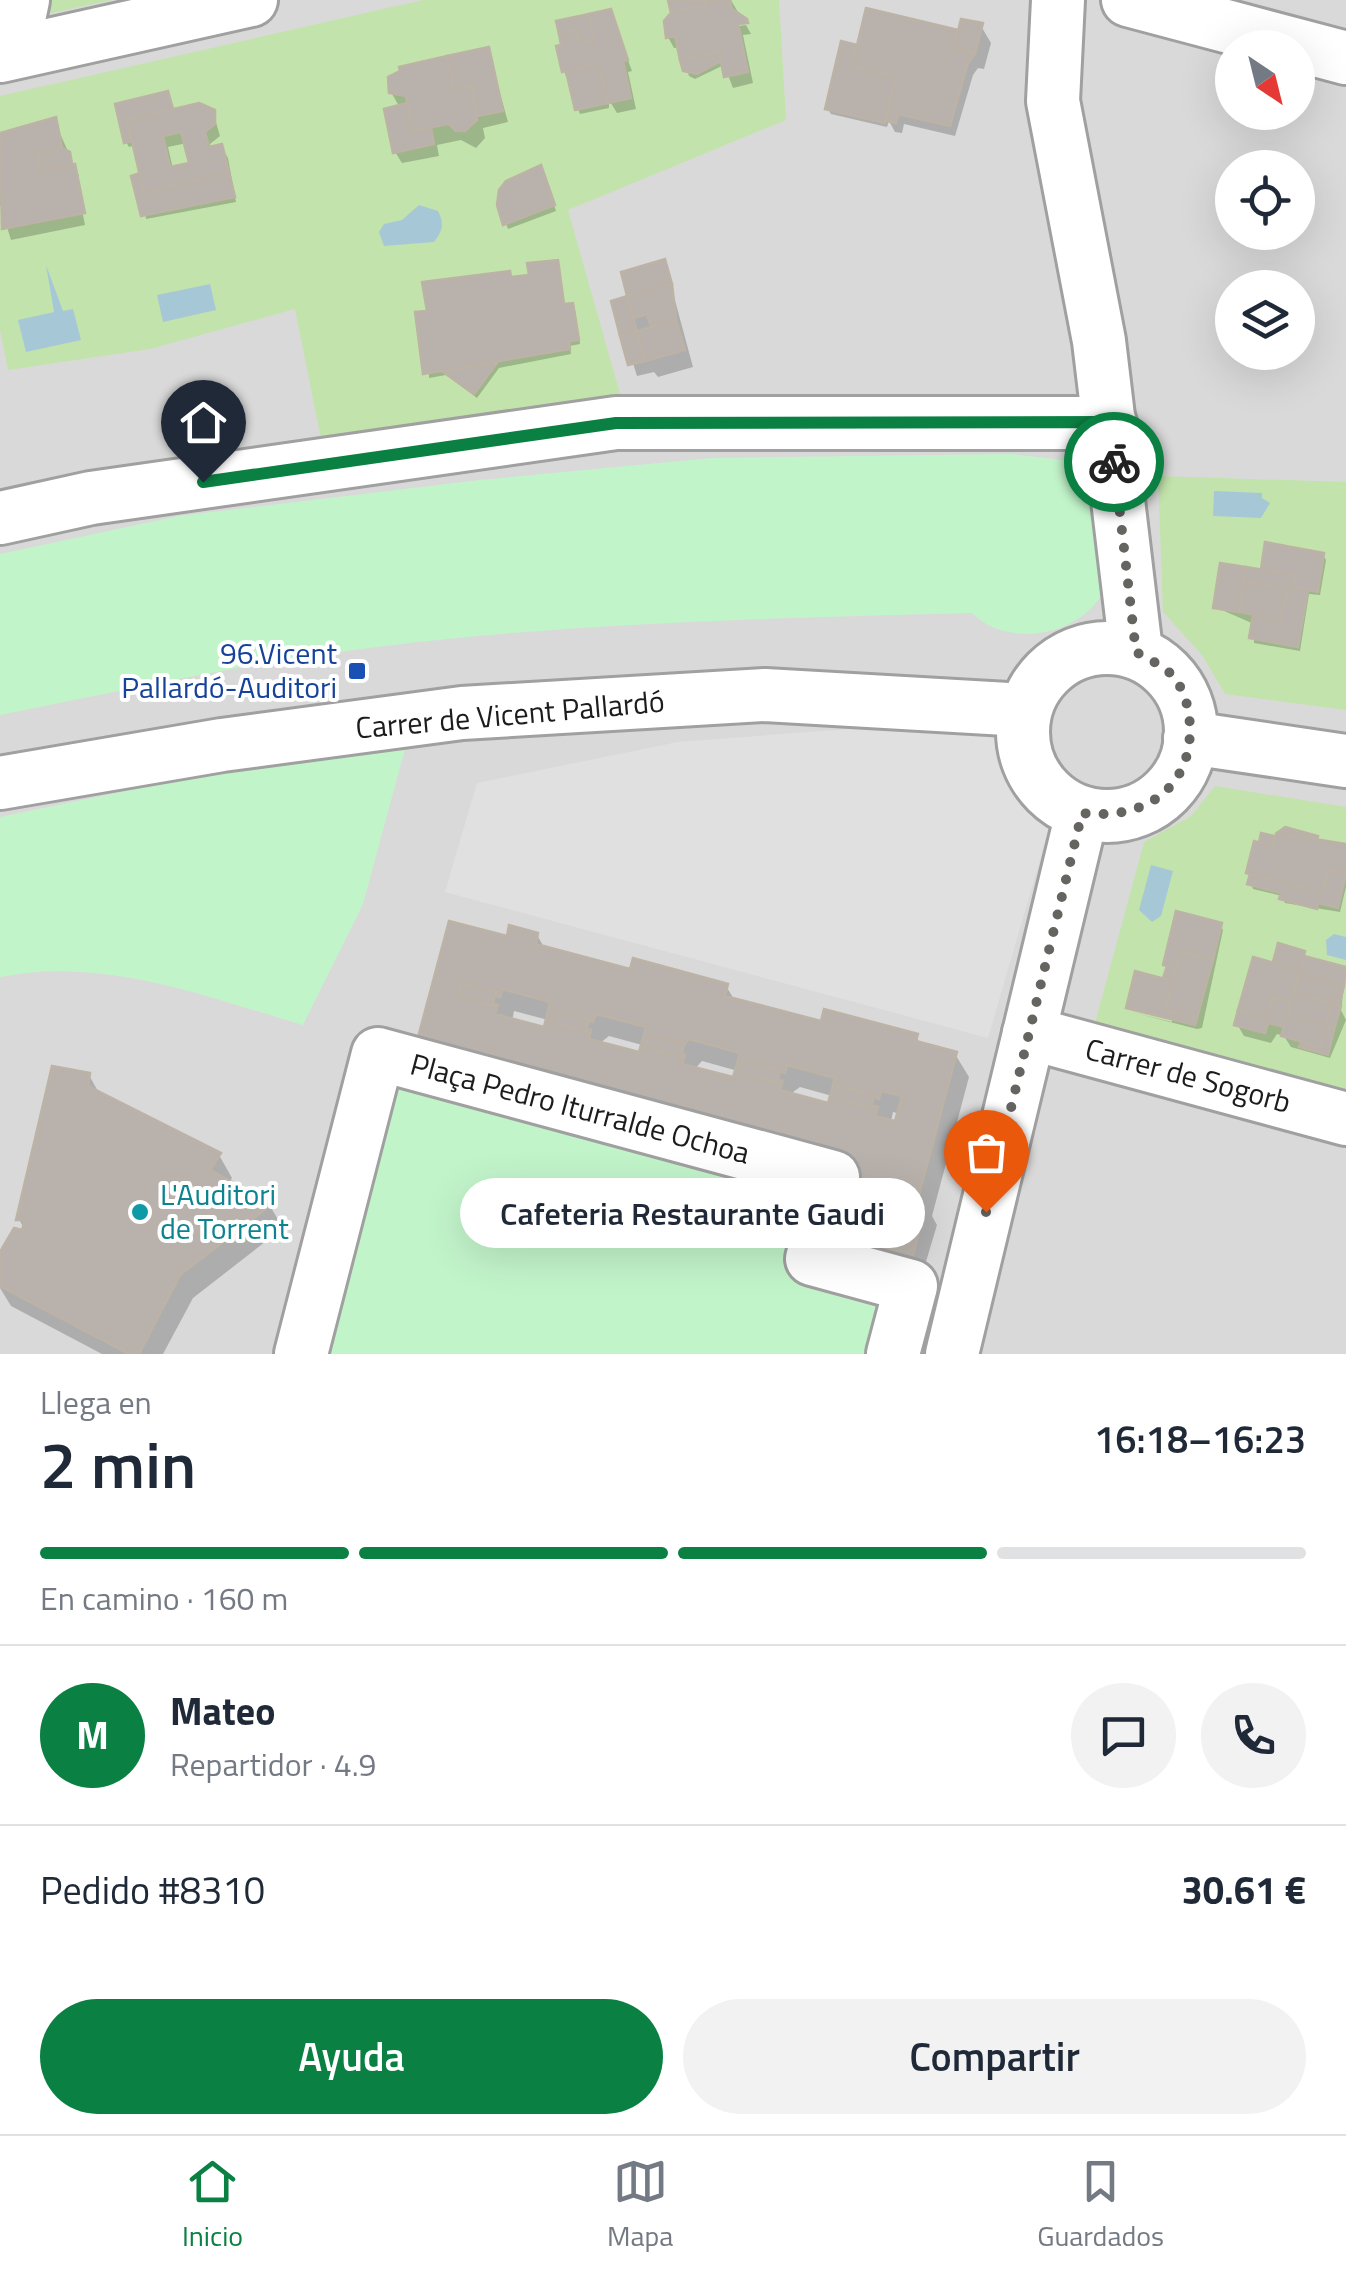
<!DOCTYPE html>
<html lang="es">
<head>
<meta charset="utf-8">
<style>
  :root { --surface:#fff; --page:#f2f2f3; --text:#1f2937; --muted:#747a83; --line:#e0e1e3; --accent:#0b8043 }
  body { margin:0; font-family:"Titillium Web",sans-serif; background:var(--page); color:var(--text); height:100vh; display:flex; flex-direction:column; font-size:38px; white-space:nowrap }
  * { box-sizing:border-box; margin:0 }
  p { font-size:32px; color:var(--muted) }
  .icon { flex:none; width:55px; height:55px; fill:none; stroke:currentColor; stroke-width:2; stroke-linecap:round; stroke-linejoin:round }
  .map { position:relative; height:1354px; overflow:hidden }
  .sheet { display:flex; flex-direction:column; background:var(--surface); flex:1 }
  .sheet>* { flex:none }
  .needle { width:65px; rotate:145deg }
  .fabs { position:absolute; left:1215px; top:30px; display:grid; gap:20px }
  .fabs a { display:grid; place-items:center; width:100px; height:100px; border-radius:50%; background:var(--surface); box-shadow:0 10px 40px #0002; font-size:50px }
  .pin { position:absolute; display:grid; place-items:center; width:85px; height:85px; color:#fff; margin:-102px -42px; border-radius:50% 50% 50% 0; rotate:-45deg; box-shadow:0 0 10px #0007 }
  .pin .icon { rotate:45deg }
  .courier { position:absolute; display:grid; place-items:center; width:100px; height:100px; margin:-50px; border:8px solid #0b8043; border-radius:50%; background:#fff; color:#222; box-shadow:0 2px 12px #0007 }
  .bubble { position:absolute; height:70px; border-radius:35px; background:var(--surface); box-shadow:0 10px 40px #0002; font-size:32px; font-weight:600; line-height:70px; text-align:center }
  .summary em { font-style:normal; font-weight:600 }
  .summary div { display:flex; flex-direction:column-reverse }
  .summary { display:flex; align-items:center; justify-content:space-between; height:170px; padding:0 40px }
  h1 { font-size:65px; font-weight:600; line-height:75px }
  .bar { display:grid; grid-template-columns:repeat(4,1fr); gap:15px 10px; align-content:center; height:120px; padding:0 40px }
  .bar i { height:12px; border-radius:8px; background:var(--line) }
  .bar .selected { background:var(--accent) }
  .bar p { grid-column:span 4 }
  .line { display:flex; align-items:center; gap:25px; padding:0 40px; border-top:2px solid var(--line) }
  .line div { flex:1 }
  .round { display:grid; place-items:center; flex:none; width:105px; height:105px; border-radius:52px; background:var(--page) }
  .cta { display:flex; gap:20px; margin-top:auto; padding:20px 40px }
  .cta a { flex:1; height:115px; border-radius:60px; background:var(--accent); color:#fff; font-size:40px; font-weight:600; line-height:115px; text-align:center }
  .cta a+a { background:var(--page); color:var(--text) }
  .dock { display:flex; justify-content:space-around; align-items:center; height:140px; border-top:2px solid var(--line); background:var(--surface); font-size:28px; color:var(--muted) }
  .dock a { display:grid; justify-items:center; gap:5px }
  .dock .selected { color:var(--accent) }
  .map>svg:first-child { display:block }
  .residential { fill:#dad9d9; fill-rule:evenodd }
  .grass { fill:#c3e3ac }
  .park { fill:#c2f4ca }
  .parking { fill:#e0e0e0 }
  .water { fill:#a6c8d6 }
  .shadow { fill:#0003; fill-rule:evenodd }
  .building { fill:#b9b2ac; stroke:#bcb2a6; stroke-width:2.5; fill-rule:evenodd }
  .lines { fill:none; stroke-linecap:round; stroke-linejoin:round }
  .minor-casing { stroke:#a0a0a0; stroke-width:58 }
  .minor { stroke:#fff; stroke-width:52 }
  .done { stroke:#656461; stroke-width:10; stroke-dasharray:0 18 }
  .route { stroke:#0b8043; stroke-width:12 }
  .transit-dot { fill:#1a4fb4; stroke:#fff; stroke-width:4 }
  .culture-dot { fill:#0f9aa8; stroke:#fff; stroke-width:4 }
  .labels { text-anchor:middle; stroke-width:8; stroke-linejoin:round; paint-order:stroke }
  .transit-label { font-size:30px; fill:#164399; stroke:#fff; text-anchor:end }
  .street-label { font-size:30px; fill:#1c1c1c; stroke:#fff }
  .culture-label { font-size:30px; fill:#0d838f; stroke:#fff; text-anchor:start }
</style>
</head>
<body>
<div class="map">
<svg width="1346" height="1354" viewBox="0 0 1346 1354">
  <rect width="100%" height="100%" fill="#eceae2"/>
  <path class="residential" d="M0,0H1346V1354H0ZM1232,48H1298V112H1232ZM1232,168H1298V232H1232ZM1232,288H1298V352H1232Z"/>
  <g class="grass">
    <path d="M42,0H112L52,13H45Z"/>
    <path d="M423,0H779L786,120L568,210L624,408L321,439L295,309L150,349L8,370L0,330V96Z"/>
    <path d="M1158,476L1346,482V710L1225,694L1202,655L1163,612Z"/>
    <path d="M1215,786L1346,807V1090L1095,1023L1144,842L1191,816Z"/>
  </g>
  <g class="park">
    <path d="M1011,454L1087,463L1102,594C1077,637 1007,648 972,613C735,619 495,624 261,664C174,679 87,698 0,715V554L179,516L480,480L712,458Z"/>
    <path d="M406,745L363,904L303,1025C204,996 103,956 0,977V817L262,763Z"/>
    <path d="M379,1062L821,1183L901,1289L884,1354H304Z"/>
  </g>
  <path class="parking" d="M875,727L1004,736L1029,795L1053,815L988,1038L445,892L477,783L678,742Z"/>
  <g class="water">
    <path d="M419,205L438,211C445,224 442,232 434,242L384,246L379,232L384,224L402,220Z"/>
    <path d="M46,265L63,311L73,309L81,340L26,352L18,320L54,312Z"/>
    <path d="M210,284L216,310L163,322L157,295Z"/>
    <path d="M1214,491L1262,493V498L1270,503L1261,518L1213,516Z"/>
    <path d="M1151,865L1173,871L1161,916L1152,922L1139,910Z"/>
    <path d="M1334,934L1346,937V960L1327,955L1326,940Z"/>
  </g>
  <g class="shadow">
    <path d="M670,0H731L743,21L726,28L746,25L751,34L743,35L753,83L733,88L724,65L695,79L689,76L680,47L674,48L668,37L674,14Z"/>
    <path d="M610,12L632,71L628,72L636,109L617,113L609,100V108L580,114L564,71Z"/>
    <path d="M981,26L991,43L984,69L978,68L973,75L955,136L904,124L902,133L895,132L889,121L887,127L831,114L828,109L843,44L859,48L956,32L959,37Z"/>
    <path d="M488,50L508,122L483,128L485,138L476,148L461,140L437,145L439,156L402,163L395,152L400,108L391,92Z"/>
    <path d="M170,99L173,113L207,106L213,112L220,136L210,144L211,149L221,147L228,158L236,202L146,219L136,145L129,147L126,142L118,106ZM187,143L192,165L173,169L168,147Z"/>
    <path d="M54,120L79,176H75L85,225L11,240L0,204V135Z"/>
    <path d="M543,173L556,211L508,229L499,204Z"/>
    <path d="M557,262L564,306L572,305L575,310L580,344L570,346L571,354L499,368L477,398L446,375L429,378V313L512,279L531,277Z"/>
    <path d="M666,267L693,367L658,377L654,372L637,376L614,303L632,298Z"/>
    <path d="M1267,545L1323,555L1326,560L1320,595L1309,594L1300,651L1254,643V624L1215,607L1222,566L1263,572Z"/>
    <path d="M1286,830L1346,847V887L1340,912L1285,903L1282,896L1253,889L1248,873L1273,839L1275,843Z"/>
    <path d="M1178,914L1220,925L1223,930L1202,1028L1197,1029L1131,1012L1172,1022V1017L1129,1006L1165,981Z"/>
    <path d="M537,935L545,949L631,972L726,986L735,1001L823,1024L916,1036L921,1045L955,1054L969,1077L932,1216L937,1225L916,1295L843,1190L432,1068L509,939ZM514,1011L548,1020L546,1030L512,1021ZM609,1036L642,1045L646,1053L600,1043ZM702,1061L738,1071L735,1080L694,1070ZM800,1087L832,1096L829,1106L789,1095ZM893,1112L900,1114L897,1124L891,1122Z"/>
    <path d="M1304,953L1308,960L1346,970L1341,1010L1346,1020L1330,1058L1291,1047L1284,1036L1277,1034L1271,1043L1244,1036L1237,1024L1278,966L1276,962Z"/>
    <path d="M89,1075L100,1095L219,1155L232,1178L229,1183L270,1206L283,1228L193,1298L163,1354H102L11,1306L0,1288V1257L27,1234L19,1219Z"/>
  </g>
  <g class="building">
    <path d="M668,0H705L706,5L671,13Z"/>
    <path d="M705,0H730L732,9L747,19L748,23L738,24L748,72L724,77L719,52L680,60L675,36L666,38L664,21L671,13L706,5Z"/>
    <path d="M866,8L958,30L954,48L975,53L968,63L950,126L898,114L896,123L886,121L896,77L852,66Z"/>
    <path d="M611,9L628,60L623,61L631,98L608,103L599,63L562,72L556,46L561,45L559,34L577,30L580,43L594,40L589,14Z"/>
    <path d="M589,14L594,40L580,43L577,30L559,34L556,21Z"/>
    <path d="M961,19L983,23L975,53L954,48Z"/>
    <path d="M841,41L857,45L852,66L896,77L885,123L825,109Z"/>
    <path d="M489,47L503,111L477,116L471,85L454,89L447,56Z"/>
    <path d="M719,52L721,61L697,74L683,71L680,60Z"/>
    <path d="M447,56L454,89L471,85L477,120L465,131H456L449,124L412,131L406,96L389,93L388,77L400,71L399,67Z"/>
    <path d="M599,63L608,103L575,110L566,71Z"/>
    <path d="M168,91L173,109L127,120L132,141L124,143L115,104Z"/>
    <path d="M199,103L215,110V124L205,132L209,147L222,144L229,172L144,193L127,120ZM181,132L189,163L170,167L163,136Z"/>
    <path d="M407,103L412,131L431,128L434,144L393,153L384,109Z"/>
    <path d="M56,117L62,147L37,153L41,172L75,164L85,213L2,229L0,133Z"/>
    <path d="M63,148L70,152L72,164L41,172L37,153Z"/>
    <path d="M541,165L555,205L503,225L497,205L499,190L506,181Z"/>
    <path d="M229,172L235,197L141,216L131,176L140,173L144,193Z"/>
    <path d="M665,259L672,284L627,296L621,272Z"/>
    <path d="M558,260L564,304L573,303L579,340L569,341L570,349L423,374L415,312L427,311L422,282L510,271L511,277L529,275L527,263Z"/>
    <path d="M672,284L676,320L651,327L647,314L634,318L627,296Z"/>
    <path d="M627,296L637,331L620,336L611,301Z"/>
    <path d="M676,320L685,350L645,361L637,331Z"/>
    <path d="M637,331L645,361L628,365L620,336Z"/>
    <path d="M497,363L474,394L442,371Z"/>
    <path d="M1265,542L1324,553L1318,592L1293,587L1295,575L1261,569Z"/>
    <path d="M1220,563L1246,567L1239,612L1213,608Z"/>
    <path d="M1246,567L1295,575L1292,589L1244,581Z"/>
    <path d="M1244,581L1287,588L1281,620L1239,612Z"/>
    <path d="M1293,587L1308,590L1298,647L1249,638L1253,615L1281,620L1287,588Z"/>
    <path d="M1285,827L1318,836L1316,843L1277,833Z"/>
    <path d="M1261,833L1274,836L1272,846L1259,843Z"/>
    <path d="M1277,833L1346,844V874L1329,869L1323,893L1246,873L1254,841L1272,846Z"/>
    <path d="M1329,869L1346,874L1338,908L1318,903L1317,909L1279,899L1281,893L1247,884L1250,874L1323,893Z"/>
    <path d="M1176,911L1222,923L1213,960L1180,951L1176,969L1163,965Z"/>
    <path d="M449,921L507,936L509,925L538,933L536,944L630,969L633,958L728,984L725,996L821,1021L824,1009L918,1034L916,1041L957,1052L920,1191L872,1178L870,1184L858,1181L860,1177L844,1172L416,1045ZM462,983L500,997L502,989L550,1002L544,1027L495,1014L498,1005L459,997ZM555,1010L593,1022L596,1014L646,1027L639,1052L589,1039L591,1030L551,1022ZM649,1035L683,1046L689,1039L740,1053L733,1077L682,1064L685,1055L645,1048ZM743,1060L785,1073L787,1065L835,1078L828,1103L780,1090L783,1081L740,1073ZM839,1086L879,1099L881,1091L902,1096L895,1121L875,1116L878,1107L836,1099Z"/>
    <path d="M1278,943L1305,951L1300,970L1273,962Z"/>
    <path d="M1180,951L1213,960L1197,1018L1165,1010Z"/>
    <path d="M1304,956L1346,967L1344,986L1299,974Z"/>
    <path d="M1253,957L1300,970L1291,1002L1273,997L1267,1018L1238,1010Z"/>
    <path d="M1167,966L1176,969L1172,981L1163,978Z"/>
    <path d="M1135,971L1172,981L1165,1010L1197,1018L1195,1025L1126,1008Z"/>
    <path d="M1299,974L1337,984L1331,1003L1293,993Z"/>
    <path d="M462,983L496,992L492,1006L459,997Z"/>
    <path d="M1337,984L1344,986L1339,1005L1331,1003Z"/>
    <path d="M1293,993L1331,1003L1326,1025L1287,1015Z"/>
    <path d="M1273,997L1291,1002L1284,1027L1268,1023L1265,1033L1234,1025L1238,1010L1267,1018Z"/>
    <path d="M1331,1003L1341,1006L1334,1030L1325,1028L1320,1047L1281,1036L1287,1015L1326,1025Z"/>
    <path d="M555,1010L589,1019L586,1031L551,1022Z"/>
    <path d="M1325,1028L1334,1030L1328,1055L1299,1047L1301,1042L1320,1047Z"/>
    <path d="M649,1035L684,1044L681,1057L645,1048Z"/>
    <path d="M743,1060L780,1070L777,1082L740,1073Z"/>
    <path d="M52,1066L90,1073L88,1086L221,1153L210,1170L272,1204L180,1275L139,1354H129L0,1286V1252L14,1228L22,1230L25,1220H16Z"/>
    <path d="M839,1086L874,1095L871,1108L836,1099Z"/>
    <path d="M852,1174L860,1177L855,1191L924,1212L907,1279L822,1256Z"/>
    <path d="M872,1178L920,1191L916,1206L855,1191L858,1181L870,1184Z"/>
  </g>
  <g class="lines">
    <g class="minor-casing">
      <g id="minor">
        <path d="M1058,0L1053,101L1099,341L1136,651"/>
        <path d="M1128,0L1346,58"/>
        <path d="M12,53L23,0"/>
        <path d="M0,56L251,0"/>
        <path d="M0,518L91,498L616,423H1110"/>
        <circle cx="1107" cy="732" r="84"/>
        <path d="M1190,738L1346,761"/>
        <path d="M0,783L222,745L462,713L765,695L1024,710"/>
        <path d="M1029,1033L1346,1119"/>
        <path d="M301,1354L378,1054L833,1177L812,1259L911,1286L893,1354"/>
        <path d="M952,1354L1082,813"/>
      </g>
    </g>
    <use href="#minor" class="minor"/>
  </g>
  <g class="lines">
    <path class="done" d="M986,1212L1082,813C1138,820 1189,794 1190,731C1190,711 1185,688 1170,673C1161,665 1147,658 1136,652L1114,462"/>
    <path class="route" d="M203,482L616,423L1110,422L1114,462"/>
  </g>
  <rect class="transit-dot" x="347" y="661" width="20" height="20" rx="5"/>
  <circle class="culture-dot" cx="140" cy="1212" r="10"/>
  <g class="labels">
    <g class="transit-label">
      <text x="337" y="664">96.Vicent<tspan x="337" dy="34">Pallardó-Auditori</tspan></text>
    </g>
    <g class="street-label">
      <text transform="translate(510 715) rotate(-5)" y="10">Carrer de Vicent Pallardó</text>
      <text transform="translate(1188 1076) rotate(15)" y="10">Carrer de Sogorb</text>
      <text transform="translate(580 1109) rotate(15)" y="10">Plaça Pedro Iturralde Ochoa</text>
    </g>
    <g class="culture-label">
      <text x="160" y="1205">L'Auditori<tspan x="160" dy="34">de Torrent</tspan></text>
    </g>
  </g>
</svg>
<div class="fabs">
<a><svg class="needle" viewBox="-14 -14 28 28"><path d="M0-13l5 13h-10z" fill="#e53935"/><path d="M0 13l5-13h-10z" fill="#747a83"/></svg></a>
<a><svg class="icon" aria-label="locate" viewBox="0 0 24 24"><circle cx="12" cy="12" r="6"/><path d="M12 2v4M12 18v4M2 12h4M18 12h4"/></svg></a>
<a><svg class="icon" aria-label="layers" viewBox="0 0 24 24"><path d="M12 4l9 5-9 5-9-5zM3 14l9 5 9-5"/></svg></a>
</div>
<div class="pin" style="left:986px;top:1212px;background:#ea580c"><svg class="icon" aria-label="bag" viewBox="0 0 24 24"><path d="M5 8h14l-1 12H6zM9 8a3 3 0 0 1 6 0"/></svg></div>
<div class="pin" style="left:203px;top:482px;background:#1f2937"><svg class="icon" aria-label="home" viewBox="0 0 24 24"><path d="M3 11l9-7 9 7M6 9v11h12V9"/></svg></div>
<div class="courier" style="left:1114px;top:462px"><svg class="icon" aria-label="bike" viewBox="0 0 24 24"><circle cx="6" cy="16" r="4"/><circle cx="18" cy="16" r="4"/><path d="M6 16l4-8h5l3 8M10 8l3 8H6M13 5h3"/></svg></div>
<div class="bubble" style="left:460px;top:1178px;width:465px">Cafeteria Restaurante Gaudi</div>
</div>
<section class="sheet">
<div class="summary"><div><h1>2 min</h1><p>Llega en</p></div><em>16:18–16:23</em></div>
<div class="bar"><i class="selected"></i><i class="selected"></i><i class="selected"></i><i></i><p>En camino · 160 m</p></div>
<div class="line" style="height:180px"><b class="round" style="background:var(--accent);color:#fff">M</b><div><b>Mateo</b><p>Repartidor · 4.9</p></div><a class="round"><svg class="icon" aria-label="chat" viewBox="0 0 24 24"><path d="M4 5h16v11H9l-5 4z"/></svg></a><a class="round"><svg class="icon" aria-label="phone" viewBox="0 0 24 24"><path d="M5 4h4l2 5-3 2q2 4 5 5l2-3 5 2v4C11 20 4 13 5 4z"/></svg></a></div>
<div class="line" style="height:130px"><div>Pedido #8310</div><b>30.61 €</b></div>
<div class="cta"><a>Ayuda</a><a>Compartir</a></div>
</section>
<nav class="dock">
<a class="selected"><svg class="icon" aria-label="home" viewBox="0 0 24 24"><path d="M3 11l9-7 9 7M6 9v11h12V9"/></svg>Inicio</a>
<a><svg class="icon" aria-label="map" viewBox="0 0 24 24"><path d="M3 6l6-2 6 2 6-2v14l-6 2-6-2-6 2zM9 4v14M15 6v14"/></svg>Mapa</a>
<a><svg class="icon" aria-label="saved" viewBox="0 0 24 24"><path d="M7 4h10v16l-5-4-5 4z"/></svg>Guardados</a>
</nav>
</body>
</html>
